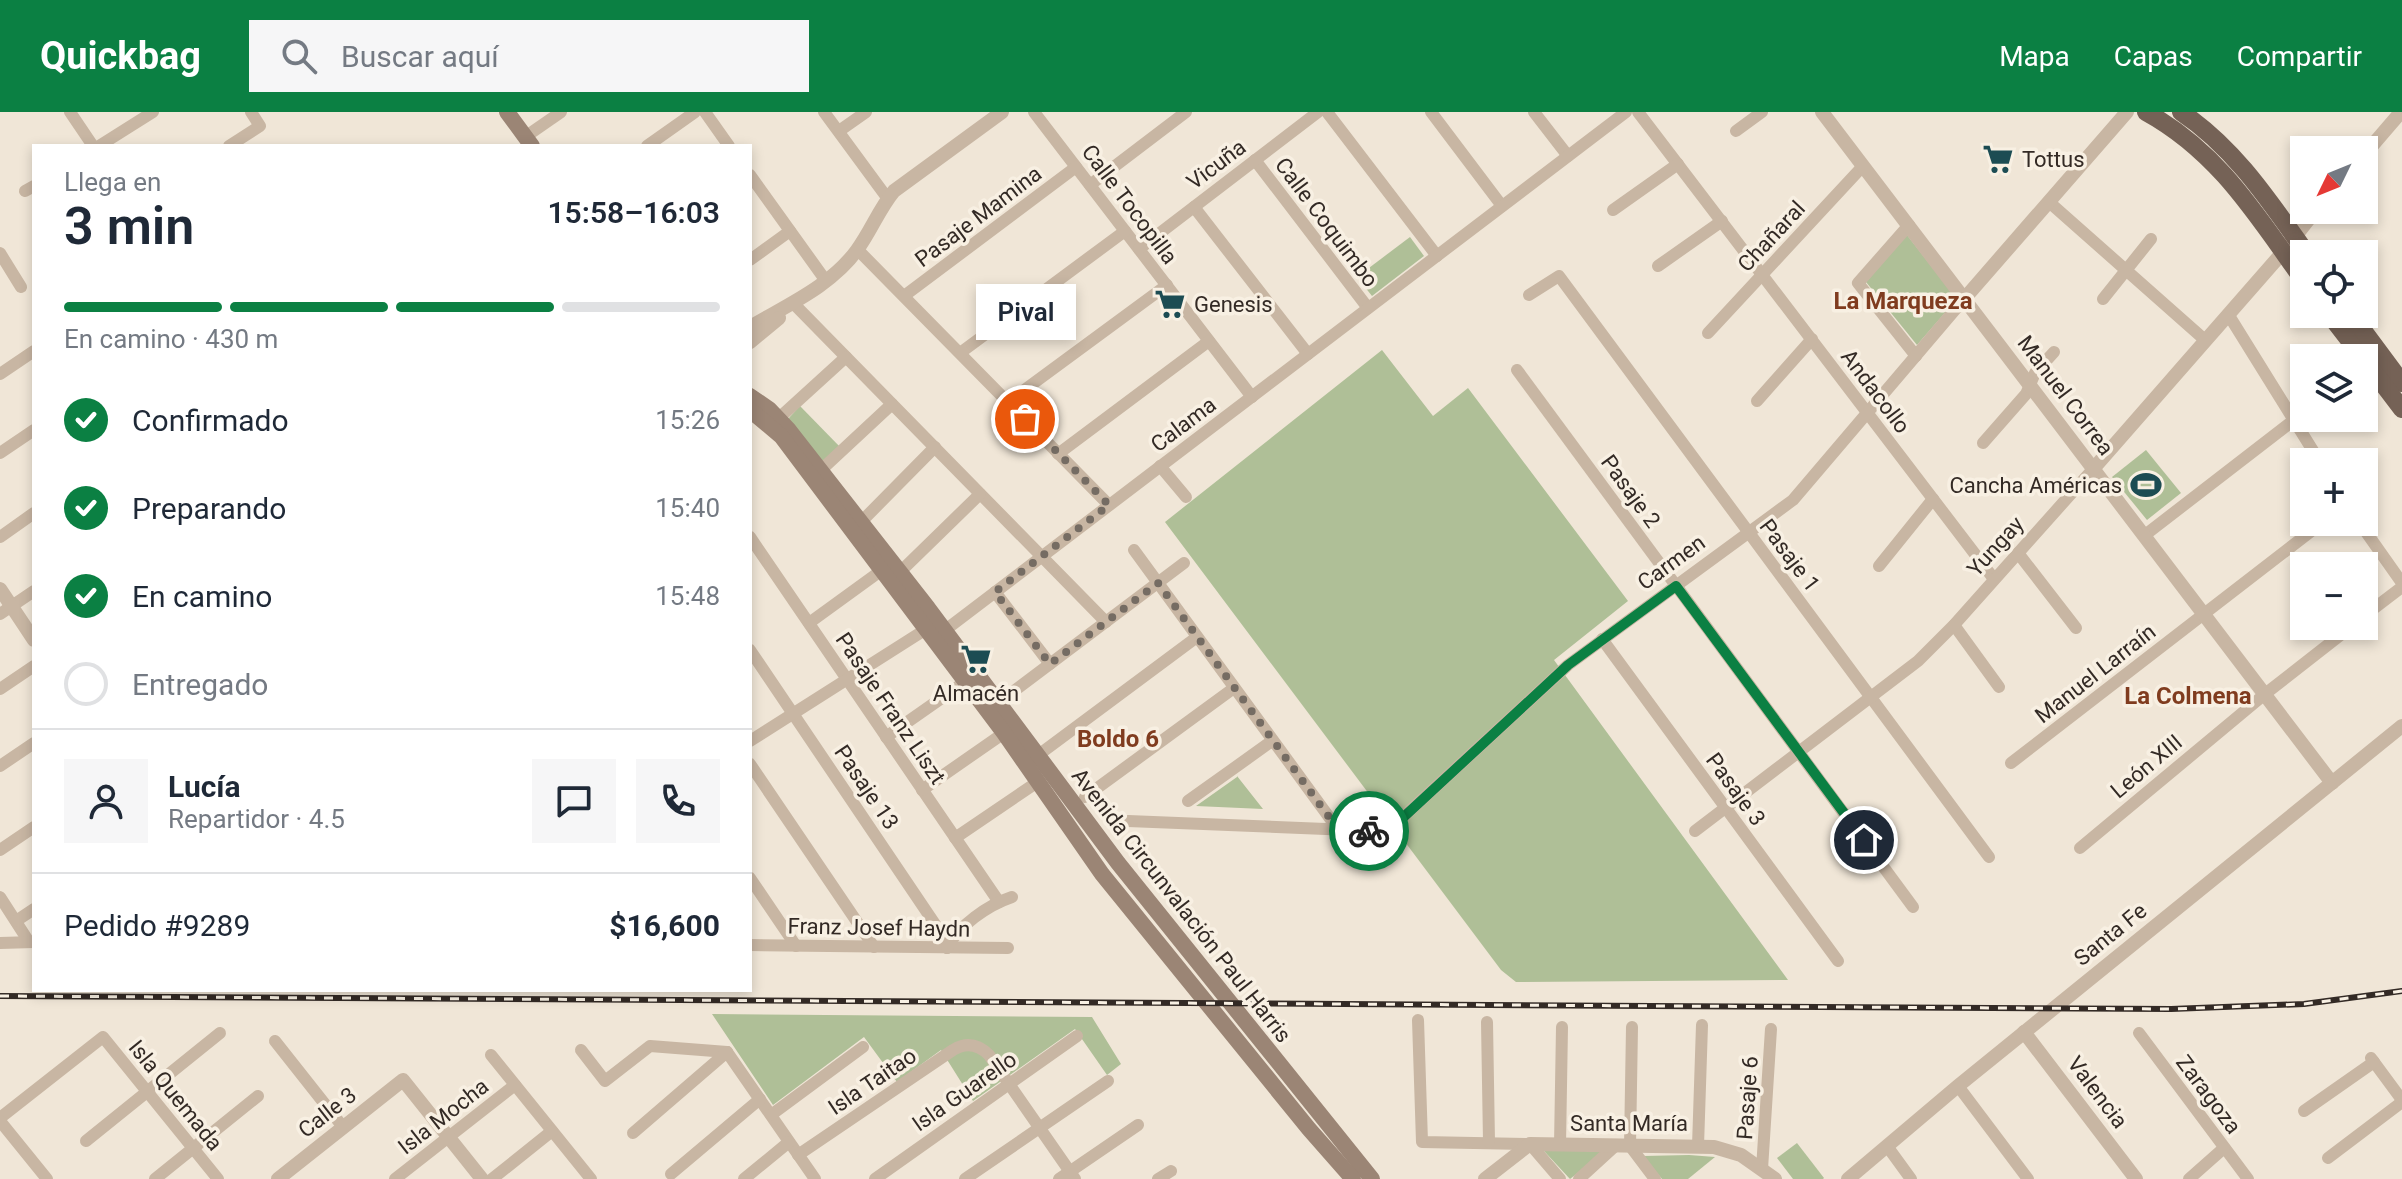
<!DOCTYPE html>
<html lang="es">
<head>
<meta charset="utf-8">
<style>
  :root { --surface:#fff; --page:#f6f6f7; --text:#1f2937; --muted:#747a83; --line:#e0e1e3; --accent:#0b8043 }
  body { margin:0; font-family:Roboto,sans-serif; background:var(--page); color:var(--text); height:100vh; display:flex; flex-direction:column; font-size:30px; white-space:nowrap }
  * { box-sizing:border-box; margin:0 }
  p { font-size:26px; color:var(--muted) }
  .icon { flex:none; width:44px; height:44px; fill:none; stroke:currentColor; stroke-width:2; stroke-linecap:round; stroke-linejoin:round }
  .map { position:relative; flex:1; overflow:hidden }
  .side { position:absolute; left:32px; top:32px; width:720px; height:848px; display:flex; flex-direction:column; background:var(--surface); border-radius:0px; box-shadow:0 4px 12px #0003 }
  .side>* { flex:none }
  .needle { width:52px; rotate:227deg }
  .tools { position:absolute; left:2290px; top:24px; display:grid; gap:16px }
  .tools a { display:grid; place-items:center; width:88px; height:88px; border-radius:0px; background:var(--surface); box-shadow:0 4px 12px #0003; font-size:40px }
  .pin { position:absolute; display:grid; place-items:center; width:68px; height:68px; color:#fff; margin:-34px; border:4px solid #fff; border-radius:50%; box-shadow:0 2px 8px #0007 }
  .courier { position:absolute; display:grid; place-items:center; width:80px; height:80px; margin:-40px; border:6px solid #0b8043; border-radius:50%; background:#fff; color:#222; box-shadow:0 2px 10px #0007 }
  .bubble { position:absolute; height:56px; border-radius:0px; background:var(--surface); box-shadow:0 4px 12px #0003; font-size:26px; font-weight:600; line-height:56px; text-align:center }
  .summary em { font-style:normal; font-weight:600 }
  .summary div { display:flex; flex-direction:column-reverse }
  .summary { display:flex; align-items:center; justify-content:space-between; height:136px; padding:0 32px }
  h1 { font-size:52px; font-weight:600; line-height:60px }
  .bar { display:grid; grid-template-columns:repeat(4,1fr); gap:12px 8px; align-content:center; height:96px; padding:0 32px }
  .bar i { height:10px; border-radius:6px; background:var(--line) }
  .bar .on { background:var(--accent) }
  .bar p { grid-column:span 4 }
  .line { display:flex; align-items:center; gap:20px; padding:0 32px; border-top:2px solid var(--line) }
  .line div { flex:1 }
  .round { display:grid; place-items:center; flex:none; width:84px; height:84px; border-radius:0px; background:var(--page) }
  ol { padding:0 32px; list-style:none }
  li { display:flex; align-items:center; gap:24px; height:88px }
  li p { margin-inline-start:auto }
  li .icon { padding:8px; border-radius:50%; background:var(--accent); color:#fff; stroke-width:4 }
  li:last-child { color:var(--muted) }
  li i { width:44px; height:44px; border:4px solid var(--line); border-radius:50% }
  header { display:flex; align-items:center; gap:48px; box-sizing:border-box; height:112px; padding:0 40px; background:var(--accent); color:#fff }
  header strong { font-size:38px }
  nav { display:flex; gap:44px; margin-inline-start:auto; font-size:28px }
  .search { width:560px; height:72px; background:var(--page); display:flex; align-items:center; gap:20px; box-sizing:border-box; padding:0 28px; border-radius:0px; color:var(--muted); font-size:30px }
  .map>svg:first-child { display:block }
  .green { fill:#afbf97 }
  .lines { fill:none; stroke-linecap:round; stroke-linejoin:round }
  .minor { stroke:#c8b6a3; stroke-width:12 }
  .tertiary { stroke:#c8b6a3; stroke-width:14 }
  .secondary { stroke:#9b8575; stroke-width:16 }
  .primary { stroke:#756256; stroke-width:18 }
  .rail-casing { stroke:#332a25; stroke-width:6 }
  .rail { stroke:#f8f0e3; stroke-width:3; stroke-dasharray:9; stroke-linecap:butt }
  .done { stroke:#756c63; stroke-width:8; stroke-dasharray:0 14.4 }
  .route { stroke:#0b8043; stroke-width:10 }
  .labels { text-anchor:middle; stroke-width:7; stroke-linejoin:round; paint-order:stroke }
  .poi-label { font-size:22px; fill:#332a25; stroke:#f8f0e3; text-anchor:start }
  .street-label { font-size:22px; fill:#332a25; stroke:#f8f0e3 }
  .neighbourhood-label { font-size:24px; font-weight:bold; fill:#803c1f; stroke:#f8f0e3 }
</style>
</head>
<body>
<header>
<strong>Quickbag</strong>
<div class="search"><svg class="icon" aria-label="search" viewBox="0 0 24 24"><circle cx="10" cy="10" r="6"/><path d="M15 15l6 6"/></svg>Buscar aquí</div>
<nav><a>Mapa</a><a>Capas</a><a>Compartir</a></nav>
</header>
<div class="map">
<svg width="2402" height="1067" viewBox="0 0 2402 1067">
  <rect width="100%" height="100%" fill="#f0e6d7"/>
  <g class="green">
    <path d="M1907,123L1957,187L1917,233L1866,170Z"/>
    <path d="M1410,125L1424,144L1372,184L1357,165Z"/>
    <path d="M1382,238L1433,304L1468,276L1628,489L1554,548L1788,868L1516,870L1501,858L1165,410Z"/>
    <path d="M800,294L841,336L822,354L787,308Z"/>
    <path d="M2146,338L2181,381L2147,408L2112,365Z"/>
    <path d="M1237,664L1263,697L1196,694L1237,665Z"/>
    <path d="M712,902L1092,905L1121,952L1107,963L1075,917L973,989L941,938L897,970L864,925L773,993Z"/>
    <path d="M1797,1031L1824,1066L1823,1067H1793L1777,1046Z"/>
    <path d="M1544,1039H1605L1570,1067Z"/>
    <path d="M1689,1043L1715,1045L1688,1067H1662L1643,1044Z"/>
  </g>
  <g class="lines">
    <g class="minor">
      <path d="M70,0L93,34"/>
      <path d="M705,0L729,34"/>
      <path d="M824,0L888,87"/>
      <path d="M1034,0L1252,285"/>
      <path d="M1327,0L1437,144"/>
      <path d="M1431,0L1502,94"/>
      <path d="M1534,0L1568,44"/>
      <path d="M1638,0L1994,467"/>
      <path d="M839,19L866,0"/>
      <path d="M1736,19L1762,0"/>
      <path d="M525,25L561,0"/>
      <path d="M99,34L153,0"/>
      <path d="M229,34L260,14L251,0"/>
      <path d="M647,34L695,0"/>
      <path d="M1255,48L1368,196"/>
      <path d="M750,63L826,169"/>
      <path d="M1090,73L1186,0"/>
      <path d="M25,79L34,74"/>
      <path d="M2049,90L2205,228"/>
      <path d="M1194,95L1308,242"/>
      <path d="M1613,98L1678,52"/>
      <path d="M1909,113L1858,171L1916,244"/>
      <path d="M1139,137L1318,0"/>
      <path d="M858,138L1109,393"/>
      <path d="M0,141L21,175"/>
      <path d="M750,148L790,119"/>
      <path d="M1658,154L1722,109"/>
      <path d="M1529,183L1559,164L1989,745"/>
      <path d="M904,184L1076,55"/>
      <path d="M2103,187L2151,127"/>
      <path d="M793,191L1106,510"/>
      <path d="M2228,202L2320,350"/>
      <path d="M1708,221L1863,54"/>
      <path d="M960,241L1125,119"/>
      <path d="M1517,258L1913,795"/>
      <path d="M0,262L34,239"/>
      <path d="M1757,289L1812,227"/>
      <path d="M1008,290L1167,173"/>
      <path d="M779,306L846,245"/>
      <path d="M1983,331L2026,282L2035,261L2054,240"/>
      <path d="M0,341L34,318"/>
      <path d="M1058,342L1209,229"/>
      <path d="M1160,354L1186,385"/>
      <path d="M821,358L892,292"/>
      <path d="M861,410L935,335"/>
      <path d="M2359,410L2402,471"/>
      <path d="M2145,423L2294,308"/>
      <path d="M0,425L34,401"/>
      <path d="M750,425L999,790"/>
      <path d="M1134,438L1337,716"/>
      <path d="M2018,441L2076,516"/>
      <path d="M1879,454L1933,387"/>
      <path d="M900,460L980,382"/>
      <path d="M995,480L1050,552"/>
      <path d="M0,502L34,479"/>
      <path d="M2364,504L2402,475"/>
      <path d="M809,511L882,458"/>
      <path d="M1954,513L1999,575"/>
      <path d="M1602,527L1838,849"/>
      <path d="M750,538L941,821L947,836"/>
      <path d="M0,577L34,554"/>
      <path d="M998,591L1184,451"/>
      <path d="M886,625L966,569"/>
      <path d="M750,629L920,521L927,517L944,519L1626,0"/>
      <path d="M1037,644L1197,525"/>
      <path d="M2011,651L2323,410"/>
      <path d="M750,652L874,835"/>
      <path d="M0,654L34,631"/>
      <path d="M922,678L1004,621"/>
      <path d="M1085,685L1234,576"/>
      <path d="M1188,689L1272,629"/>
      <path d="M1128,709L1375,719L1391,716L1568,553L1793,388L1965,186"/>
      <path d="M1695,719L1918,549L1954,513L2094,356"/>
      <path d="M955,726L1039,669"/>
      <path d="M2080,736L2265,582L2352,514"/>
      <path d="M0,738L34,715"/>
      <path d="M750,766L796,834"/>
      <path d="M0,785L29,830"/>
      <path d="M16,809L34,797"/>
      <path d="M0,831L34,830"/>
      <path d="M750,833L1008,836"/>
      <path d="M947,836C958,814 988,793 1012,785"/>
      <path d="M1418,908L1422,1030L1530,1032L1560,1067"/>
      <path d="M1487,910L1489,1030"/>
      <path d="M1632,915L1630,1034L1655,1067"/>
      <path d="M2139,921L2248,1067"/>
      <path d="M275,929L343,1015"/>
      <path d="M581,938L605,969L650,934L727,940"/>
      <path d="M727,940L815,1067"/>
      <path d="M491,943L591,1067"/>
      <path d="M2371,946L2402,988"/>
      <path d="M1958,974L2028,1067"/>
      <path d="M2304,999L2374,950"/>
      <path d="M771,1003L863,935"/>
      <path d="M0,1006L103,925L218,1067"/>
      <path d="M0,1009L47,1067"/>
      <path d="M633,1021L727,940"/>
      <path d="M86,1029L220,921"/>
      <path d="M1560,1033L1562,915"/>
      <path d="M1698,1034L1702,913"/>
      <path d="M1887,1034L1911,1067"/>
      <path d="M798,1043L953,938C966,930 978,932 989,943L1075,1067"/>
      <path d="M2328,1046L2402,990"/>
      <path d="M1762,1057L1771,917"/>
      <path d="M671,1062L760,987"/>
      <path d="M155,1067L258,984"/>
      <path d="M395,1067L515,973"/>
      <path d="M492,1067L552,1019"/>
      <path d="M744,1067L789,1030"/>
      <path d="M875,1067L1077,924"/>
      <path d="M965,1067L1108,969"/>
      <path d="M1059,1067L1138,1013"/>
      <path d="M1158,1067L1171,1059"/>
      <path d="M1579,1067L1615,1034"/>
      <path d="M2189,1067L2224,1036"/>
    </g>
    <g class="tertiary">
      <path d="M1822,0L2332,671"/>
      <path d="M2364,43L2401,0"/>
      <path d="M1965,186L2127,0"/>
      <path d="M750,215C787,193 831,174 857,138C871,119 879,97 894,79L1002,0"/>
      <path d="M750,230L779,206"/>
      <path d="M2094,356L2283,140L2316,98"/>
      <path d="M0,477L34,528"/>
      <path d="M2024,920L2136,1067"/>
      <path d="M278,1067L403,968L482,1067"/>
      <path d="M1485,1067L1530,1032L1714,1035L1741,1043L1775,1067"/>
      <path d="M1848,1067L1958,974L2402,614"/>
    </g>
    <g class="secondary">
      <path d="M507,0L532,34"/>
      <path d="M750,284L769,297L788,317L928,496L1118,751L1372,1067"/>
      <path d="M750,298L781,324L1004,621L1102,762L1309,1017L1353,1067"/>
    </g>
    <g class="primary">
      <path d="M2146,0C2219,40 2257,104 2304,169"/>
      <path d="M2181,0C2235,36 2270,90 2307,142"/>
      <path d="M2329,202L2363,246"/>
      <path d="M2351,202L2402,271"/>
      <path d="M2364,247L2402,297"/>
    </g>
    <g class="rail-casing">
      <path id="rail" d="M0,884L2171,897L2304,892L2402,879"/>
    </g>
    <use href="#rail" class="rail"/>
  </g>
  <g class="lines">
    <path class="done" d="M1025,307L1109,393L995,480L1050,552L1158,471L1337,716L1369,719"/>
    <path class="route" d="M1369,719H1381L1395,713L1568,553L1676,474L1864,728"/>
  </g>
  <defs>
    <g id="supermarket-bare" transform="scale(2.4)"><path d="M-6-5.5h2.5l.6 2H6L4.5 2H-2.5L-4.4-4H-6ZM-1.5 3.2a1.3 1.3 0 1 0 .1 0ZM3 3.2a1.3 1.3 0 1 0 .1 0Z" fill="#1c4c53" stroke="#f8f0e3" stroke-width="2.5" paint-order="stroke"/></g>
    <g id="stadium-bare" transform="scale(2.4)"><path d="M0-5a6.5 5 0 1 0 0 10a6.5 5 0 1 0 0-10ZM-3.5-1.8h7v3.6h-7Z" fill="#1c4c53" stroke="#f8f0e3" stroke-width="2.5" paint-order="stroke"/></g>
  </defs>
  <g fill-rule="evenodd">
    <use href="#supermarket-bare" x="1998" y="47"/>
    <use href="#supermarket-bare" x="1170" y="192"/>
    <use href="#stadium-bare" x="2146" y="373"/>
    <use href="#supermarket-bare" x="976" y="547"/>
  </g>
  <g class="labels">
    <g class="poi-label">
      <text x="2022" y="55">Tottus</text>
      <text x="1194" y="200">Genesis</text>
      <text x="2122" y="381" text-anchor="end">Cancha Américas</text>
      <text x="976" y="589" text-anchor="middle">Almacén</text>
    </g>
    <g class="street-label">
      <text transform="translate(1216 52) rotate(-37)" y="8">Vicuña</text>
      <text transform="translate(1130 92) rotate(53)" y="8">Calle Tocopilla</text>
      <text transform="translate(978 104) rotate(-37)" y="8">Pasaje Mamina</text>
      <text transform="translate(1327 110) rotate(53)" y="8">Calle Coquimbo</text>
      <text transform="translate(1771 124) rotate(-47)" y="8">Chañaral</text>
      <text transform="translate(1876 279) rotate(53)" y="8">Andacollo</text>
      <text transform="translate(2066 283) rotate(53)" y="8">Manuel Correa</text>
      <text transform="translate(1183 312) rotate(-37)" y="8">Calama</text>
      <text transform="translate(1631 379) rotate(54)" y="8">Pasaje 2</text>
      <text transform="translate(1995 434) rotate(-48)" y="8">Yungay</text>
      <text transform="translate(1790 443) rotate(53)" y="8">Pasaje 1</text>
      <text transform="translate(1671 450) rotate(-36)" y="8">Carmen</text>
      <text transform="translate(2095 561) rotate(-38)" y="8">Manuel Larraín</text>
      <text transform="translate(891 596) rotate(56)" y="8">Pasaje Franz Liszt</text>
      <text transform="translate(2146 654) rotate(-40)" y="8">León XIII</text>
      <text transform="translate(867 675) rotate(56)" y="8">Pasaje 13</text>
      <text transform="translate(1736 677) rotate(54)" y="8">Pasaje 3</text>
      <text transform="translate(1182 793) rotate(52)" y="8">Avenida Circunvalación Paul Harris</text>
      <text transform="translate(879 815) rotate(1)" y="8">Franz Josef Haydn</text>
      <text transform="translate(2110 822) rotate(-39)" y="8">Santa Fe</text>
      <text transform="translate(872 969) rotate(-34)" y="8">Isla Taitao</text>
      <text transform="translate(964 979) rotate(-35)" y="8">Isla Guarello</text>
      <text transform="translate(2098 980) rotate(53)" y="8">Valencia</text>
      <text transform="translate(2209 982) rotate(53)" y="8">Zaragoza</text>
      <text transform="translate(176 983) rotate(51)" y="8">Isla Quemada</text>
      <text transform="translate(1747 986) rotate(-86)" y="8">Pasaje 6</text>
      <text transform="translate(327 1000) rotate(-38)" y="8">Calle 3</text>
      <text transform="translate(443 1004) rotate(-38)" y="8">Isla Mocha</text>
      <text x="1629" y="1019">Santa María</text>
    </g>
    <g class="neighbourhood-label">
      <text x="1903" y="197">La Marqueza</text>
      <text x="2188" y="592">La Colmena</text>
      <text x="1118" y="635">Boldo 6</text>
    </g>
  </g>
</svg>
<div class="tools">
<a><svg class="needle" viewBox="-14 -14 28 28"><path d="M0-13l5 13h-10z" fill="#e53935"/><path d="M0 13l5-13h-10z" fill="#747a83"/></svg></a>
<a><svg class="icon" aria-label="locate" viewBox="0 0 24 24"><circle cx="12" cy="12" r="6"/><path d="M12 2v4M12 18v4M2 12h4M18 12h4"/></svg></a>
<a><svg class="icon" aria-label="layers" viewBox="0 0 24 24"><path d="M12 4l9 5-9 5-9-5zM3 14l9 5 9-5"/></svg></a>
<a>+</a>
<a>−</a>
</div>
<div class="pin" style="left:1025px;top:307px;background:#ea580c"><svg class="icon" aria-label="bag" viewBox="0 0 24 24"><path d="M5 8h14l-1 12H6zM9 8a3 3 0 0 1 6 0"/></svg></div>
<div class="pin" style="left:1864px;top:728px;background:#1f2937"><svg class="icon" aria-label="home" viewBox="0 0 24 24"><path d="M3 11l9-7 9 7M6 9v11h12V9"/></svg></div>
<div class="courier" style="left:1369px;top:719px"><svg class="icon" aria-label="bike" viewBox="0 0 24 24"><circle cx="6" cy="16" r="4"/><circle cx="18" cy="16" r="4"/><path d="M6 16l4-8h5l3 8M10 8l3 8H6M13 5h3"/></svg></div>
<div class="bubble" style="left:976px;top:172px;width:100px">Pival</div>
<section class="side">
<div class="summary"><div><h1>3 min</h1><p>Llega en</p></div><em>15:58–16:03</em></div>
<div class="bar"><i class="on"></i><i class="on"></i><i class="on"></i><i></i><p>En camino · 430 m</p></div>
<ol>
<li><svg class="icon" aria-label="check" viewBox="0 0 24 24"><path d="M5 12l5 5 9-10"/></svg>Confirmado<p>15:26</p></li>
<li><svg class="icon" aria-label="check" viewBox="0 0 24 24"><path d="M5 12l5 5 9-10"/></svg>Preparando<p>15:40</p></li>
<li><svg class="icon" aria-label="check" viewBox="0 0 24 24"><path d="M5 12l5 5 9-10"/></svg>En camino<p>15:48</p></li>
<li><i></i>Entregado</li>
</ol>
<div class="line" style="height:144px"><a class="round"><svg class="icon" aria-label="person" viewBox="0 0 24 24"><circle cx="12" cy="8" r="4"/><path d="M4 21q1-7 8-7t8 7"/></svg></a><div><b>Lucía</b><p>Repartidor · 4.5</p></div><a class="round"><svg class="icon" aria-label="chat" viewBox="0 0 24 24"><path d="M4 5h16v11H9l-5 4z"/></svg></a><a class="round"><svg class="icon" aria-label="phone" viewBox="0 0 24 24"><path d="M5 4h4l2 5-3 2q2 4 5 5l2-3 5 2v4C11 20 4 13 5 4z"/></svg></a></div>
<div class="line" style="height:104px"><div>Pedido #9289</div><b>$16,600</b></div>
</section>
</div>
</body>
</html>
